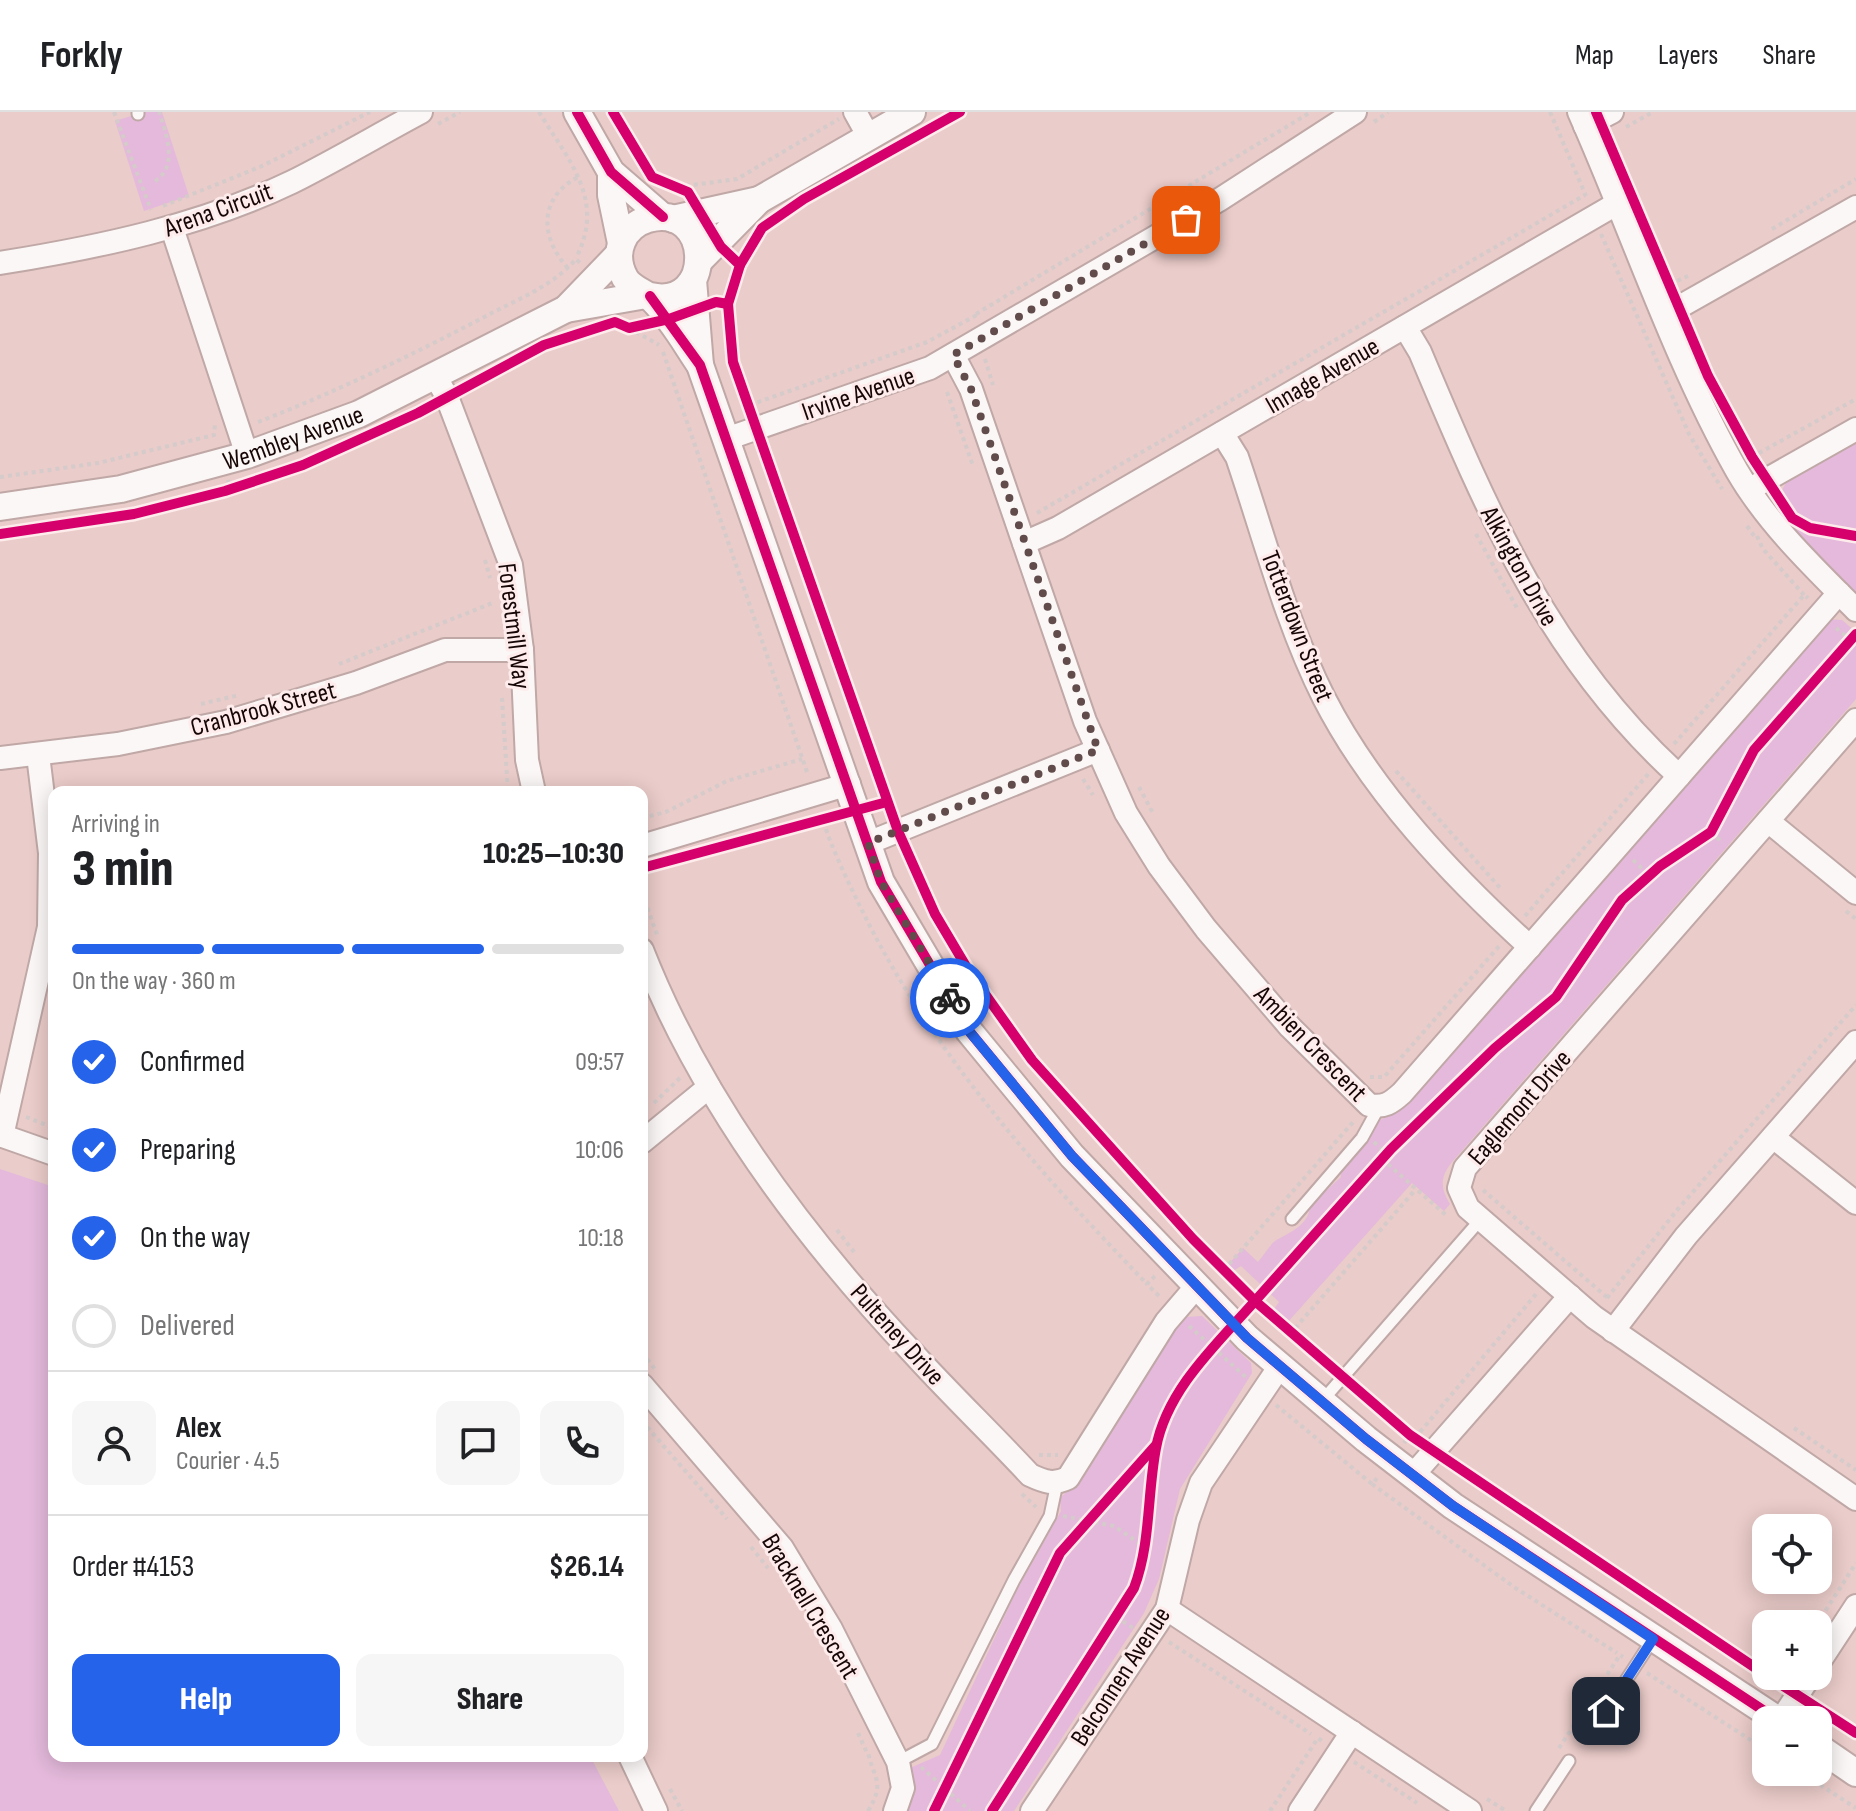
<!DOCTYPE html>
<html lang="en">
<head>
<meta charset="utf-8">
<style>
  :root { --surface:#fff; --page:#f6f6f6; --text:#202124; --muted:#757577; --line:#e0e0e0; --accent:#2563eb }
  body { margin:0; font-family:"Sofia Sans Condensed",sans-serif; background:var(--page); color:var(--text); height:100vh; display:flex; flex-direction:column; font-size:30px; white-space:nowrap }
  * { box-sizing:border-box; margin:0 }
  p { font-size:26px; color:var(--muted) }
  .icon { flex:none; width:44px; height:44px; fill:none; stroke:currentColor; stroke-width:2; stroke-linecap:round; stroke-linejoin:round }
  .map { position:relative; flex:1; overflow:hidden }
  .side { position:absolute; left:48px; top:674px; width:600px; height:976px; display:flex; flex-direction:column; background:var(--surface); border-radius:16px; box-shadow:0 4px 20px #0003 }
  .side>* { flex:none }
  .buttons { position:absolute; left:1752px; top:1402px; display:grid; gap:16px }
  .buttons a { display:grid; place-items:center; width:80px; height:80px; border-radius:16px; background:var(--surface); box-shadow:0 4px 20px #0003; font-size:40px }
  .pin { position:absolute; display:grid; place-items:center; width:68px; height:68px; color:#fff; margin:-34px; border-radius:16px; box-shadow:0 4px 12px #0006 }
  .courier { position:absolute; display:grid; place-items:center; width:80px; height:80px; margin:-40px; border:6px solid #2563eb; border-radius:50%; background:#fff; color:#222; box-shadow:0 2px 10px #0007 }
  .head em { font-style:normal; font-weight:800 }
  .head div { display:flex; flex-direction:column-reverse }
  .head { display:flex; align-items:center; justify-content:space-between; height:136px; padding:0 24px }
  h1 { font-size:52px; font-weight:800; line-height:60px }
  .bar { display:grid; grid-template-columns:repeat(4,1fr); gap:12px 8px; align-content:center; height:96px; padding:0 24px }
  .bar i { height:10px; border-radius:6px; background:var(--line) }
  .bar .current { background:var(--accent) }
  .bar p { grid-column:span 4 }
  .line { display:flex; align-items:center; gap:20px; padding:0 24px; border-top:2px solid var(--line) }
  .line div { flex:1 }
  .round { display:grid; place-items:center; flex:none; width:84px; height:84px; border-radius:16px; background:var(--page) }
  ol { padding:0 24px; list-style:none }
  li { display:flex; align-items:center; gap:24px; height:88px }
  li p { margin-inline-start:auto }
  li .icon { padding:8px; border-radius:50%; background:var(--accent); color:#fff; stroke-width:4 }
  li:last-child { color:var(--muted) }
  li i { width:44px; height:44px; border:4px solid var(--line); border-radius:50% }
  .cta { display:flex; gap:16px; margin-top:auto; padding:16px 24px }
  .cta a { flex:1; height:92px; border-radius:16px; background:var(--accent); color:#fff; font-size:32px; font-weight:800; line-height:92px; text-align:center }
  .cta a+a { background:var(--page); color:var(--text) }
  header { display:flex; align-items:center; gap:48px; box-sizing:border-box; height:112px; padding:0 40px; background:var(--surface); border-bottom:2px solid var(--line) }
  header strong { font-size:38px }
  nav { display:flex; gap:44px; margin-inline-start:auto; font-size:28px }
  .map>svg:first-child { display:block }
  .green { fill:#e4b9db }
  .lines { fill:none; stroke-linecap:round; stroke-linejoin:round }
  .service-casing { stroke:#bfa8a6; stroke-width:15 }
  .minor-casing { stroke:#bfa8a6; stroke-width:26 }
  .tertiary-casing { stroke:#bfa8a6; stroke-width:30 }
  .path { stroke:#d4cbca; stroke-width:4; stroke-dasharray:4 4; stroke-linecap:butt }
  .service { stroke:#fcf7f7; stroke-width:11 }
  .minor { stroke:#fcf7f7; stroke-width:22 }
  .tertiary { stroke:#fcf7f7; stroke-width:26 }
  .cycleway-casing { stroke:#fdeceb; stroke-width:15 }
  .cycleway { stroke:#d6006c; stroke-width:10 }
  .done { stroke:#614b4b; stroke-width:8; stroke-dasharray:0 14.4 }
  .route { stroke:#2563eb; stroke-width:10 }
  .labels { text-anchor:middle; stroke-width:6; stroke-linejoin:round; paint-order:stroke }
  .street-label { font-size:26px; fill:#170606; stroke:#fdeceb }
</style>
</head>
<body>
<header>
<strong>Forkly</strong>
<nav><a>Map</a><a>Layers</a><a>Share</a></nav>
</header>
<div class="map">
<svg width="1856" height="1699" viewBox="0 0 1856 1699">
  <rect width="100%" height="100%" fill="#eaccca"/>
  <g class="green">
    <path d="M144,0H162L189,84L144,99L115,9Z"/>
    <path d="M1856,327V489L1773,395L1788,367Z"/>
    <path d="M1827,507L1842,508L1856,520V587L1452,1050C1440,1065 1440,1076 1450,1092L1444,1099L1412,1071L1287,1211L1272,1200L1279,1190L1241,1154L1232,1160L1226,1155L1243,1136L1258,1150C1263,1144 1269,1134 1275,1129C1288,1121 1309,1114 1310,1094L1341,1065L1340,1059L1378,1009L1389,1004Z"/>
    <path d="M0,1057L54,1075V1644H590L619,1699H0Z"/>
    <path d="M1202,1204L1251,1251L1252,1261L1180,1377L1159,1467L1144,1501L1014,1699H903L914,1678L910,1656L940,1643L1017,1478L1061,1399L1060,1386L1074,1373L1172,1216L1187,1205Z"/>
  </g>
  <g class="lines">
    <g class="service-casing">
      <g id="service">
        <path d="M138,0V2"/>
        <path d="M1292,1107L1362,1026L1379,995"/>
        <path d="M1322,1289L1481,1107"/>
        <path d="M1591,1622L1653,1527"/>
        <path d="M898,1650L932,1632L1014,1468L1050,1404L1057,1371"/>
        <path d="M1536,1699L1569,1649"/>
      </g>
    </g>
    <g class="minor-casing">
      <g id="minor">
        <path d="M855,0L869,25"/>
        <path d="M1579,0C1631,117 1674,248 1737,359C1767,411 1814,456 1856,498"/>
        <path d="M1585,14L1612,0"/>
        <path d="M172,116L247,343"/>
        <path d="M0,151C100,135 200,114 292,70C336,48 378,23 421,0"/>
        <path d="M1665,203L1856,95"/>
        <path d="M1405,215L1420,240C1487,399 1548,545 1679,664"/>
        <path d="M953,243L971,277L1085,609L1126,701L1159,754L1206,817L1290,915L1369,993C1384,996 1391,991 1402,981L1839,481"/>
        <path d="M436,265L447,285L511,453L522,538L527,648L534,680"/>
        <path d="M1222,321L1237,345C1264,424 1286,511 1324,586C1372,680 1452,764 1530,835"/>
        <path d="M726,327L930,256L1219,88L1355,0"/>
        <path d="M1750,377L1856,317"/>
        <path d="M1024,431L1058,416L1618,91"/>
        <path d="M1856,608L1465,1056L1459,1076L1468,1096L1594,1205L1856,1387"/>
        <path d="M0,646L118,632L226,610L356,571L445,538H522"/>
        <path d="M1768,709L1856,781"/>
        <path d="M868,731L1098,638"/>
        <path d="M642,734L849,672"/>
        <path d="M642,838C701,988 802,1123 912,1240C950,1282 991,1321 1030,1363C1045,1370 1053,1373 1068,1366L1166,1210L1196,1175"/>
        <path d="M0,1023L54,1042"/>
        <path d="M2,1024L49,815L50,741L38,643"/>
        <path d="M1773,1025L1856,1091"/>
        <path d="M642,1030L709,975"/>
        <path d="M1613,1219L1686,1124L1856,930"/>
        <path d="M642,1273L782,1436L831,1517L898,1650L903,1676L895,1699"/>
        <path d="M1413,1363L1570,1184"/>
        <path d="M1167,1497L1470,1699"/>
        <path d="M1818,1552L1856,1494"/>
        <path d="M1781,1608L1810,1564"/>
        <path d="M630,1644L656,1699"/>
        <path d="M1032,1699L1167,1497L1188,1408L1201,1371L1280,1254"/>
        <path d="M1300,1699L1352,1620"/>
      </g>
    </g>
    <g class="tertiary-casing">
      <g id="tertiary">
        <path d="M577,0L611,60L663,105"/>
        <path d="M611,60V83L621,131"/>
        <path d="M673,107L759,88"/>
        <path d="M700,148L759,88L912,0"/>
        <path d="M693,168L700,253"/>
        <path d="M650,184C716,199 713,89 648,107C637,110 626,119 622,130C617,142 619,155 625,166C632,178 645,179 653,188C672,207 685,231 700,253L881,770L969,919L1072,1044L1247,1226L1366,1327L1453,1394L1778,1608"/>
        <path d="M566,197L646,183"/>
        <path id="s1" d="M0,395L121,377L247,343L359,302L566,197L619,142"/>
        <path d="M1818,1635L1856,1661"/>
      </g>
    </g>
    <g class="path">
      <path d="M114,0L151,98"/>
      <path d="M539,0C569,49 606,88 576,146"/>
      <path d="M1550,0L1586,84"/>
      <path d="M1374,10L1388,0"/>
      <path d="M438,12L460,0"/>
      <path d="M1626,15L1653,0"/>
      <path d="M155,69C179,54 166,22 159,0"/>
      <path d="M678,75L737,67L839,7"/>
      <path d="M163,94L262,54L370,0"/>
      <path d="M1772,117L1856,67"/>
      <path d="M1601,122L1689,322L1722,377"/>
      <path d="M568,156C540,126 538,86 578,65"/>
      <path d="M1670,172L1688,164"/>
      <path d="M976,202L1311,0"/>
      <path d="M629,216L659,233"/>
      <path d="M663,240L808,663"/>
      <path d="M985,247L993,273"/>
      <path d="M947,280L973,354"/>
      <path d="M750,293L927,230L977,203"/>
      <path d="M258,310C338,279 412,243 488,203C518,187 553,174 576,147L582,153"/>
      <path d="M1752,345L1856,287"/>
      <path d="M0,365L98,351L214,323L215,312"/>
      <path d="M228,368L231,378"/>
      <path d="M1037,401L1585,83"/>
      <path d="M1747,414L1755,425"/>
      <path d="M1476,422L1518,498"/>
      <path d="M1757,424L1763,437L1804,483"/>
      <path d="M485,448L490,466"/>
      <path d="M1836,516L1856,532"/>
      <path d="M339,552L495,490"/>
      <path d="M502,586L508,680"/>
      <path d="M201,592L239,583"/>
      <path d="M1674,632L1804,483L1808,486"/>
      <path d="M1396,659L1502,778"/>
      <path d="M1083,667L1093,683"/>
      <path d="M1139,675L1154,703"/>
      <path d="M821,702C829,730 843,759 856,786C926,934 1034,1055 1147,1172"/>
      <path d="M642,706L666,700L727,669L802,647"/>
      <path d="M1711,720L1723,731"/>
      <path d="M1633,748L1649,763"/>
      <path d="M642,781L658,825"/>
      <path d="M1846,799L1856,807"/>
      <path d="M1525,804L1650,660"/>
      <path d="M1370,965H1384L1501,832"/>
      <path d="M654,991L681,965"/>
      <path d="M26,1005L54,1016"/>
      <path d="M1374,1030L1387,1042"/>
      <path d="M1382,1047L1447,1104"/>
      <path d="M1483,1078L1609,1187"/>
      <path d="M837,1118L854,1140"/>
      <path d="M1224,1158L1354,1009"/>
      <path d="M1155,1164L1147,1172L1159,1184L1157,1187"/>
      <path d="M1607,1186L1678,1097L1856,893"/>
      <path d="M1189,1214L1248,1267"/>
      <path d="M1290,1222L1416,1077"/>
      <path d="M642,1241L655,1257"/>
      <path d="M1276,1293L1372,1372L1379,1364"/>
      <path d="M642,1309L727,1407"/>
      <path d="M1794,1316L1856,1358"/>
      <path d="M1415,1326L1537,1181"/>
      <path d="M1404,1331L1410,1323"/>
      <path d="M1039,1343H1058"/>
      <path d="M1372,1372L1514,1475L1617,1541"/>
      <path d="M1022,1382L1036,1395"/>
      <path d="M1063,1404L1114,1414L1145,1435"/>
      <path d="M751,1435L768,1456"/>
      <path d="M1116,1505L1133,1516"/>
      <path d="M1817,1512L1856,1451"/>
      <path d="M1169,1530L1311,1622"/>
      <path d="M1647,1561L1766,1638"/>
      <path d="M858,1621L867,1641"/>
      <path d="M1559,1636L1620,1543L1623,1545"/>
      <path d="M1354,1650L1417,1691"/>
      <path d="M921,1655L970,1699"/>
      <path d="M1800,1660L1856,1696"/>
      <path d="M670,1677L682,1699"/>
      <path d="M1487,1687L1506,1699"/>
      <path d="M868,1699C886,1670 873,1666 868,1640"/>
      <path d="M1270,1699L1318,1626L1323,1630"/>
    </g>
    <use href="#service" class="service"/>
    <use href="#minor" class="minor"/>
    <use href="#tertiary" class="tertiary"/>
    <g class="cycleway-casing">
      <g id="cycleway">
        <path d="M577,0L611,60L663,105"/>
        <path d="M1596,0L1708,264L1752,345L1792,406L1810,416L1856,424"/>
        <path d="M740,153L762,116L804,87L960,0"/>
        <path d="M650,184L700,253L881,770L969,919L1072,1044L1247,1226L1366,1327L1453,1394L1778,1608"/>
        <path d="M728,192L733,250L898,719L935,802L970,861L1032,948L1193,1127L1255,1189C1217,1232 1167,1277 1156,1336C1147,1383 1151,1431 1134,1476L992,1699"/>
        <path d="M0,422L134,402L225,379L303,353L418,301L544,233L615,210L629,216L669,207L716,190L728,192L740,153L721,135L688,80L652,65L613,0"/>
        <path d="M642,756L887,690"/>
        <path d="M1766,1563L1410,1323L1255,1189L1391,1037L1495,936L1556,885L1622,788L1660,754L1711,720L1754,638L1856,522"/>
        <path d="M1768,1564L1856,1621"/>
        <path d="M934,1699L1060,1441L1156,1333"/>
      </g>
    </g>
    <use href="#cycleway" class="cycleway"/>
  </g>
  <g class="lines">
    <path class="done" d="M950,886L881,770L868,731L1098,638L971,277L953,243L1186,108"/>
    <path class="route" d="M950,886L969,919L1072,1044L1247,1226L1366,1327L1453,1394L1653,1527L1606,1599"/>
  </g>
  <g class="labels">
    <g class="street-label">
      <text transform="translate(218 97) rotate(-20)" y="9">Arena Circuit</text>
      <text transform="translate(1322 263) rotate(-30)" y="9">Innage Avenue</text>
      <text transform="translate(858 281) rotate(-19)" y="9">Irvine Avenue</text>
      <text dy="9" stroke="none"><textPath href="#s1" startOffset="302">Wembley Avenue</textPath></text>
      <text transform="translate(1520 454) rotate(61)" y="9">Alkington Drive</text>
      <text transform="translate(515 514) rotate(83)" y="9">Forestmill Way</text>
      <text transform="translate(1298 514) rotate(69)" y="9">Totterdown Street</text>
      <text transform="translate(263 596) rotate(-15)" y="9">Cranbrook Street</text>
      <text transform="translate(1311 931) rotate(46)" y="9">Ambien Crescent</text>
      <text transform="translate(1519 995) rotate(-49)" y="9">Eaglemont Drive</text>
      <text transform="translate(898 1222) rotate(48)" y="9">Pulteney Drive</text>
      <text transform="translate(811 1494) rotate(59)" y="9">Bracknell Crescent</text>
      <text transform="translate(1120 1564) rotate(-57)" y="9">Belconnen Avenue</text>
    </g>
  </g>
</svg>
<div class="buttons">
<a><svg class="icon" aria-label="locate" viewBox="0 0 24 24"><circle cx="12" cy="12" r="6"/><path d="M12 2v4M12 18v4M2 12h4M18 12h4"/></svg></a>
<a>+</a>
<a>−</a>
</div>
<div class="pin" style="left:1186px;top:108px;background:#ea580c"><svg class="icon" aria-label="bag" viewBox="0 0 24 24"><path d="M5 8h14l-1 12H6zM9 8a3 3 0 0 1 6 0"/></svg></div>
<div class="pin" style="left:1606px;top:1599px;background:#1f2937"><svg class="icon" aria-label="home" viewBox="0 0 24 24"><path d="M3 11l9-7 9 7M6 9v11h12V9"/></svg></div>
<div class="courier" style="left:950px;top:886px"><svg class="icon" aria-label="bike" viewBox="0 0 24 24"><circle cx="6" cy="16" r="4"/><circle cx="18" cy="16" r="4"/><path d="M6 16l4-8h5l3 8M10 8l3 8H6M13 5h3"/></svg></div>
<section class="side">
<div class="head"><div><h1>3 min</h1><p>Arriving in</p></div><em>10:25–10:30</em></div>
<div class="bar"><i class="current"></i><i class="current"></i><i class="current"></i><i></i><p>On the way · 360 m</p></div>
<ol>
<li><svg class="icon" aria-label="check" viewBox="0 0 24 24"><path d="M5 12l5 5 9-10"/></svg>Confirmed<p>09:57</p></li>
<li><svg class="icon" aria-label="check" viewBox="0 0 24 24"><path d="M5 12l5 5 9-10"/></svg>Preparing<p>10:06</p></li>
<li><svg class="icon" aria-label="check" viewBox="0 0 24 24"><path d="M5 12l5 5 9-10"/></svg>On the way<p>10:18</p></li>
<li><i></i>Delivered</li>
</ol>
<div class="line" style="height:144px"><a class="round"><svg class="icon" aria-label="person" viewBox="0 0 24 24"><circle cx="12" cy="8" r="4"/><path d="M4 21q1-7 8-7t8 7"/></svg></a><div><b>Alex</b><p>Courier · 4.5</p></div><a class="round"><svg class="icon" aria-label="chat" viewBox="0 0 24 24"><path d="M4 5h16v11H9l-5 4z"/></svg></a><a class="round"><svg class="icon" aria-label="phone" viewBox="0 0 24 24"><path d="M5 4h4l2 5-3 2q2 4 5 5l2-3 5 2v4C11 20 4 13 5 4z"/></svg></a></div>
<div class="line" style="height:104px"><div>Order #4153</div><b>$26.14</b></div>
<div class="cta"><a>Help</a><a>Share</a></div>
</section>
</div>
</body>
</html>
